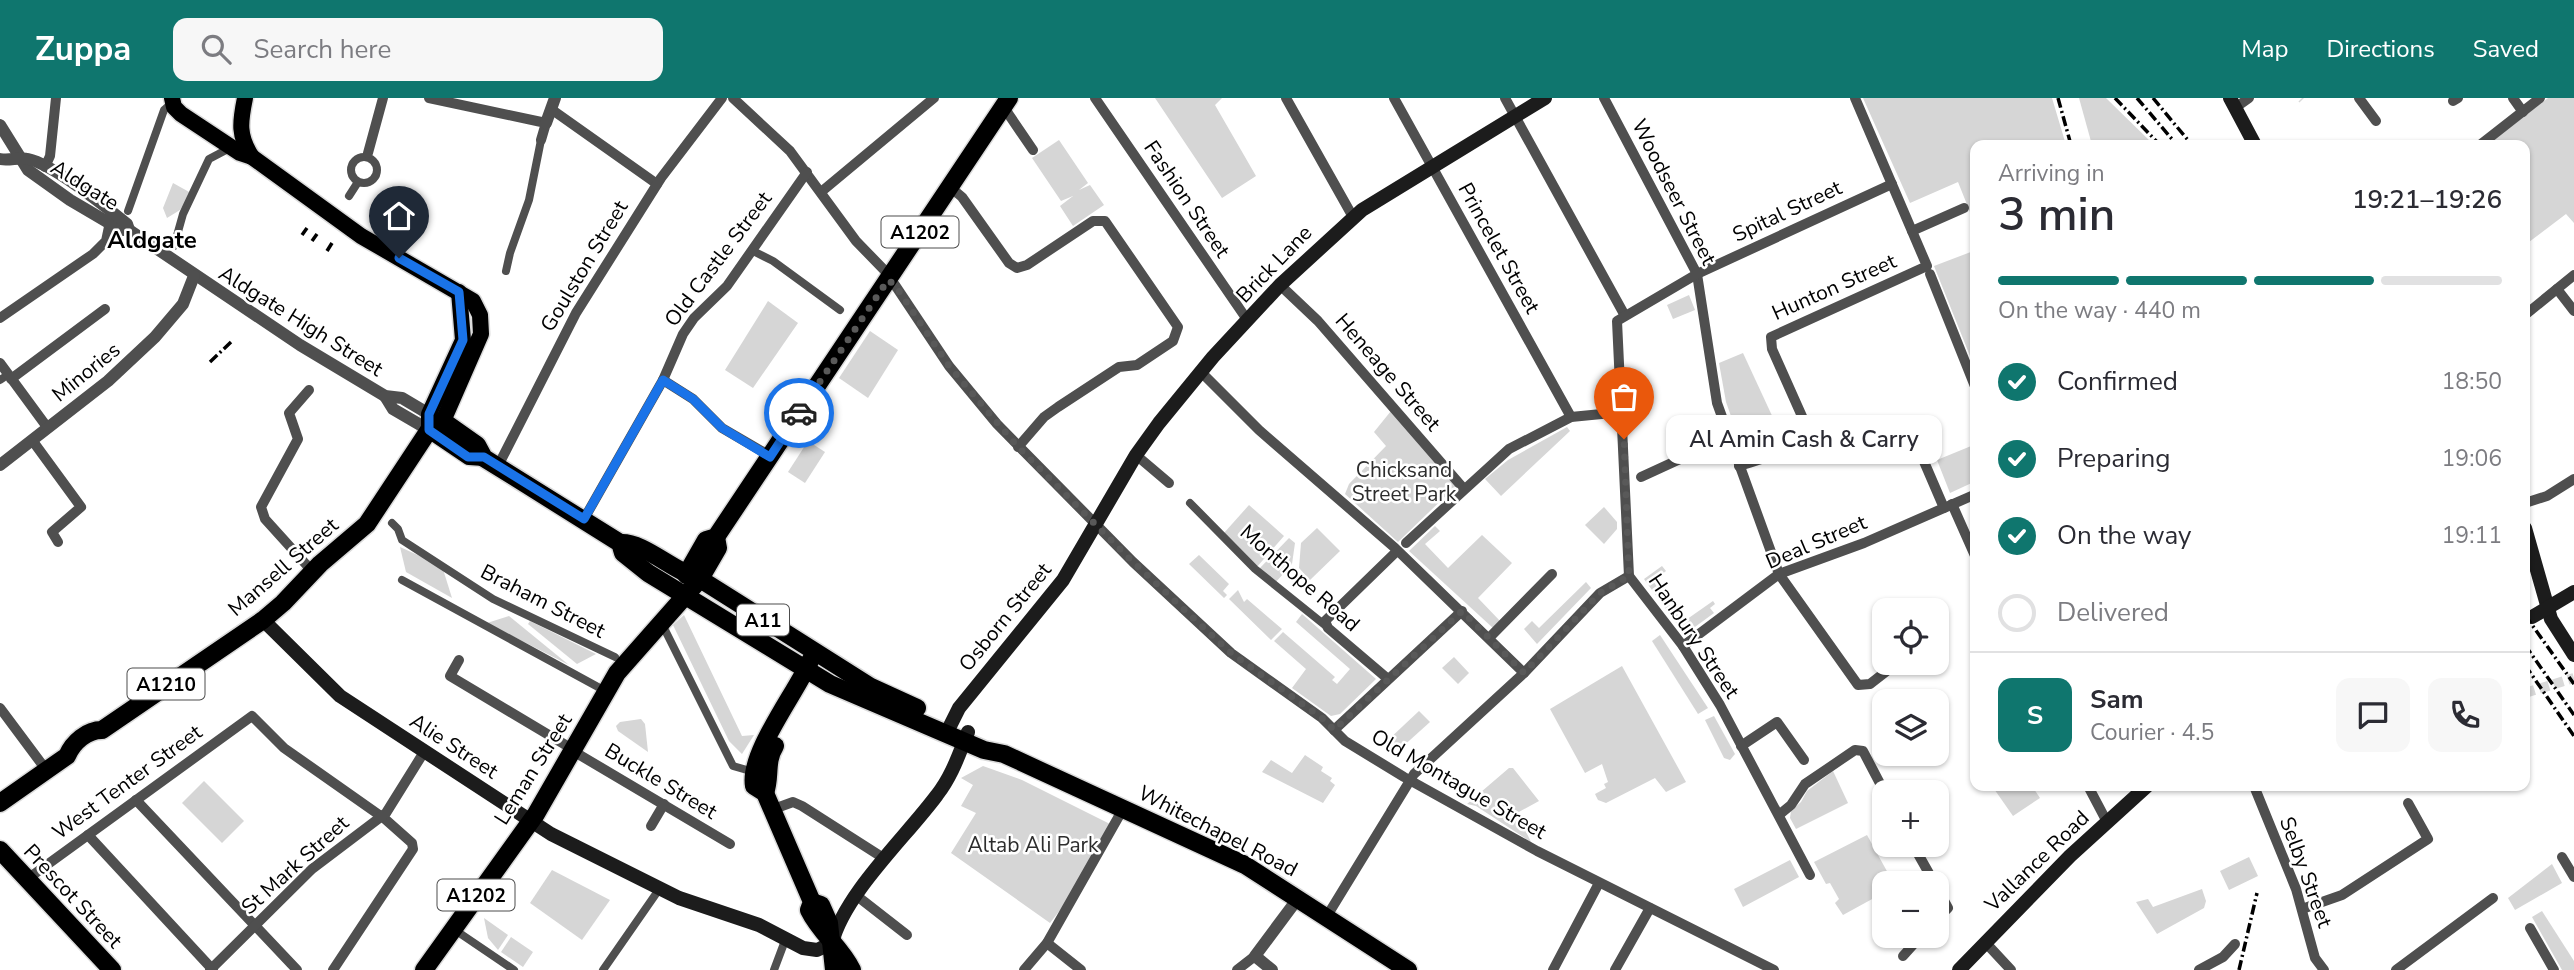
<!DOCTYPE html>
<html lang="en">
<head>
<meta charset="utf-8">
<style>
  :root { --surface:#fff; --page:#f7f7f7; --text:#2b2b33; --muted:#7c7c81; --line:#e1e1e2; --accent:#0f766e }
  body { margin:0; font-family:"Nunito Sans",sans-serif; background:var(--page); color:var(--text); height:100vh; display:flex; flex-direction:column; font-size:26px; white-space:nowrap }
  * { box-sizing:border-box; margin:0 }
  p { font-size:23px; color:var(--muted) }
  .icon { flex:none; width:38px; height:38px; fill:none; stroke:currentColor; stroke-width:2; stroke-linecap:round; stroke-linejoin:round }
  .map { position:relative; flex:1; overflow:hidden }
  .details { position:absolute; left:1970px; top:42px; width:560px; height:651px; display:flex; flex-direction:column; background:var(--surface); border-radius:14px; box-shadow:0 2px 5px #0004 }
  .details>* { flex:none }
  .controls { position:absolute; left:1872px; top:500px; display:grid; gap:14px }
  .controls a { display:grid; place-items:center; width:77px; height:77px; border-radius:14px; background:var(--surface); box-shadow:0 2px 5px #0004; font-size:35px }
  .pin { position:absolute; display:grid; place-items:center; width:60px; height:60px; color:#fff; margin:-72px -30px; border-radius:50% 50% 50% 0; rotate:-45deg; box-shadow:0 0 7px #0007 }
  .pin .icon { rotate:45deg }
  .courier { position:absolute; display:grid; place-items:center; width:70px; height:70px; margin:-35px; border:5px solid #1a73e8; border-radius:50%; background:#fff; color:#222; box-shadow:0 2px 9px #0007 }
  .bubble { position:absolute; height:49px; border-radius:14px; background:var(--surface); box-shadow:0 2px 5px #0004; font-size:23px; font-weight:600; line-height:49px; text-align:center }
  .summary em { font-style:normal; font-weight:600 }
  .summary div { display:flex; flex-direction:column-reverse }
  .summary { display:flex; align-items:center; justify-content:space-between; height:119px; padding:0 28px }
  h1 { font-size:46px; font-weight:600; line-height:52px }
  .bar { display:grid; grid-template-columns:repeat(4,1fr); gap:10px 7px; align-content:center; height:84px; padding:0 28px }
  .bar i { height:9px; border-radius:5px; background:var(--line) }
  .bar .active { background:var(--accent) }
  .bar p { grid-column:span 4 }
  .line { display:flex; align-items:center; gap:18px; padding:0 28px; border-top:2px solid var(--line) }
  .line div { flex:1 }
  .round { display:grid; place-items:center; flex:none; width:74px; height:74px; border-radius:14px; background:var(--page) }
  ol { padding:0 28px; list-style:none }
  li { display:flex; align-items:center; gap:21px; height:77px }
  li p { margin-inline-start:auto }
  li .icon { padding:7px; border-radius:50%; background:var(--accent); color:#fff; stroke-width:4 }
  li:last-child { color:var(--muted) }
  li i { width:38px; height:38px; border:4px solid var(--line); border-radius:50% }
  header { display:flex; align-items:center; gap:42px; box-sizing:border-box; height:98px; padding:0 35px; background:var(--accent); color:#fff }
  header strong { font-size:33px }
  nav { display:flex; gap:38px; margin-inline-start:auto; font-size:24px }
  .search { width:490px; height:63px; background:var(--page); display:flex; align-items:center; gap:18px; box-sizing:border-box; padding:0 24px; border-radius:14px; color:var(--muted); font-size:26px }
  .map>svg:first-child { display:block }
  .green { fill:#d6d6d6 }
  .lines { fill:none; stroke-linecap:round; stroke-linejoin:round }
  .minor-tunnel { stroke:#d9d9d9; stroke-width:10; stroke-dasharray:10 5; stroke-linecap:butt }
  .primary-casing { stroke:#dbdbdb; stroke-width:19 }
  .trunk-casing { stroke:#dbdbdb; stroke-width:21 }
  .pedestrian { stroke:#4f4f4f; stroke-width:8 }
  .minor { stroke:#4f4f4f; stroke-width:10 }
  .tertiary { stroke:#4f4f4f; stroke-width:12 }
  .secondary { stroke:#1c1c1c; stroke-width:14 }
  .primary { stroke:#000; stroke-width:16 }
  .trunk { stroke:#000; stroke-width:18 }
  .rail { stroke:#000; stroke-width:3.5; stroke-dasharray:10 3.5 2 3.5; stroke-linecap:butt }
  .done { stroke:#595959; stroke-width:7; stroke-dasharray:0 12.6 }
  .route { stroke:#1a73e8; stroke-width:9 }
  .labels { text-anchor:middle; stroke-width:5; stroke-linejoin:round; paint-order:stroke }
  .shield { fill:#fff; stroke:#4c4c4c; stroke-width:2 }
  .shield-label { font-size:19px; font-weight:bold; fill:#000 }
  .street-label { font-size:21px; fill:#000; stroke:#fff }
  .park-label { font-size:21px; fill:#2d2d2d; stroke:#fff }
  .quarter-label { font-size:24px; font-weight:bold; fill:#000; stroke:#fff }
</style>
</head>
<body>
<header>
<strong>Zuppa</strong>
<div class="search"><svg class="icon" aria-label="search" viewBox="0 0 24 24"><circle cx="10" cy="10" r="6"/><path d="M15 15l6 6"/></svg>Search here</div>
<nav><a>Map</a><a>Directions</a><a>Saved</a></nav>
</header>
<div class="map">
<svg width="2574" height="872" viewBox="0 0 2574 872">
  <rect width="100%" height="100%" fill="#fff"/>
  <g class="green">
    <path d="M1155,0H1222L1215,7L1256,78L1222,100Z"/>
    <path d="M1863,0H2052L2066,47H1976V129L1958,84L1910,105Z"/>
    <path d="M2079,0H2106L2154,47H2092Z"/>
    <path d="M2548,0H2574V125L2566,116L2525,147V47H2487Z"/>
    <path d="M1059,42L1088,85L1079,92L1090,87L1104,107L1073,128L1060,108L1073,98L1061,103L1032,60Z"/>
    <path d="M173,85L191,95L180,112L167,120L163,110Z"/>
    <path d="M1976,152V255L1970,258L1934,168Z"/>
    <path d="M1689,197L1695,212L1673,221L1667,207Z"/>
    <path d="M768,203L798,225L753,290L725,272Z"/>
    <path d="M870,233L898,252L868,300L839,280Z"/>
    <path d="M1743,255L1774,322L1738,338L1726,304L1719,265Z"/>
    <path d="M1647,281L1649,316H1635L1633,282Z"/>
    <path d="M1391,313L1457,387L1398,444L1345,396L1349,386L1386,348L1374,334Z"/>
    <path d="M1567,329L1570,333L1501,398L1485,381L1508,362Z"/>
    <path d="M808,343L825,354L805,385L788,374Z"/>
    <path d="M1976,346V383L1950,395L1937,362Z"/>
    <path d="M1249,407L1284,438L1256,470L1224,435Z"/>
    <path d="M1604,409L1617,424V431L1604,446L1585,427Z"/>
    <path d="M1435,428L1440,433L1425,446L1448,470L1482,437L1512,465L1478,500L1500,523L1493,530L1409,453Z"/>
    <path d="M1317,430L1340,453L1310,482L1299,470L1301,445Z"/>
    <path d="M1289,440L1295,445L1292,466L1275,485L1259,471Z"/>
    <path d="M400,449L442,468L452,500L406,474Z"/>
    <path d="M1199,457L1229,486L1223,493L1227,497L1224,500L1189,466Z"/>
    <path d="M1662,468L1666,473L1653,483L1683,524L1713,503L1715,506L1710,510L1714,515L1688,534L1682,533L1644,481Z"/>
    <path d="M1586,484L1591,490L1537,546L1524,531L1532,523L1539,530Z"/>
    <path d="M1238,492L1244,504L1247,501L1282,531L1271,542L1229,501Z"/>
    <path d="M1302,516L1376,581L1340,616L1331,618L1292,590L1306,571L1274,543L1283,534L1335,579L1332,582L1337,586L1350,571L1296,524Z"/>
    <path d="M684,517L742,638L754,637L742,656L729,643L673,527Z"/>
    <path d="M509,518L569,567L487,525Z"/>
    <path d="M530,523L596,556L577,566L528,526Z"/>
    <path d="M1660,537L1708,610L1698,616L1652,543Z"/>
    <path d="M1454,559L1469,575L1458,586L1442,570Z"/>
    <path d="M1622,568L1686,684L1666,694L1655,680L1606,705L1598,702L1595,696L1606,690L1604,686L1608,684L1602,666L1585,675L1550,611Z"/>
    <path d="M1419,613L1430,624L1400,651L1387,643Z"/>
    <path d="M1714,618L1735,656L1730,662L1724,660L1705,622Z"/>
    <path d="M641,621L645,626L648,654L618,633L616,628L620,624Z"/>
    <path d="M1305,657L1323,669L1321,673L1332,680L1330,683L1335,687L1323,705L1262,674L1271,662L1292,675Z"/>
    <path d="M983,668L1022,682L1110,726L1064,807L1050,825L951,755L976,715L961,708L973,687L961,680Z"/>
    <path d="M1509,670H1513L1539,703L1517,715L1531,744L1476,708L1467,706Z"/>
    <path d="M1833,673L1848,705L1796,731L1790,720L1791,713L1801,704L1807,693Z"/>
    <path d="M204,683L244,723L222,745L182,705Z"/>
    <path d="M1992,688H2032L2040,700L2013,718Z"/>
    <path d="M1867,737L1894,786H1885V794L1843,817L1835,805L1839,801L1830,785L1826,786L1814,764Z"/>
    <path d="M2249,759L2258,778L2229,792L2220,773Z"/>
    <path d="M1790,762L1799,779L1743,809L1734,791Z"/>
    <path d="M2552,766L2562,785L2515,812L2508,800Z"/>
    <path d="M552,772L610,802L582,842L530,805Z"/>
    <path d="M2202,791L2206,803L2204,810L2157,836L2136,804L2148,801L2153,809Z"/>
    <path d="M2542,813L2574,863V872H2562L2532,819Z"/>
    <path d="M484,820L508,837L498,852L488,840Z"/>
    <path d="M511,839L533,854L523,869L501,854Z"/>
  </g>
  <g class="lines">
    <g class="minor-tunnel">
      <path d="M2302,0L2303,1"/>
      <path d="M2525,595L2574,580"/>
    </g>
    <g class="primary-casing">
      <g id="primary">
        <path d="M172,0L174,9L181,16L240,55L252,59L361,138L473,203L480,217L481,236L443,323"/>
        <path d="M245,0C240,24 238,38 252,59"/>
        <path d="M459,194L463,242L429,316V332L469,359L484,360"/>
      </g>
    </g>
    <g class="trunk-casing">
      <g id="trunk">
        <path d="M620,445C643,443 674,474 700,481L871,589L917,610"/>
        <path d="M686,477L706,442L716,439L1009,0"/>
        <path d="M810,563C796,595 748,656 754,688L765,695L812,804L809,812C820,835 841,849 852,872"/>
        <path d="M765,695C771,679 765,664 775,648"/>
        <path d="M0,705L67,658C73,644 87,632 102,632L263,522L283,505L320,466L367,426L429,332L443,323L477,347L484,360L620,445L623,455L648,475L830,586L984,652L1004,656L1245,767L1408,872"/>
        <path d="M0,752L112,872"/>
        <path d="M812,804L821,807L829,825L834,872"/>
        <path d="M424,872L536,716L617,575L700,481L718,450L716,439"/>
      </g>
    </g>
    <g class="pedestrian">
      <circle cx="364" cy="72" r="13"/>
      <path d="M349,98L358,84"/>
      <path d="M128,113L164,12L172,5"/>
      <path d="M174,148L183,116L209,61L228,51"/>
      <path d="M753,153L773,163L840,212"/>
      <path d="M506,173L510,155L529,102L541,42"/>
      <path d="M0,282L3,280"/>
      <path d="M1190,405L1255,471L1326,528"/>
      <path d="M392,425L398,431L402,442L493,501L615,559"/>
      <path d="M402,482L598,589"/>
      <path d="M664,530L733,668L747,672"/>
      <path d="M452,830L514,872"/>
      <path d="M603,872L660,790"/>
      <path d="M774,872L786,840"/>
    </g>
    <g class="minor">
      <path d="M429,0L546,25L541,42"/>
      <path d="M733,0L790,53L856,143L890,178"/>
      <path d="M1095,0L1248,223"/>
      <path d="M1286,0L1353,119"/>
      <path d="M1394,0L1571,319"/>
      <path d="M1505,0L1624,216"/>
      <path d="M1604,0L1697,176L1717,305L1779,476L1858,587L1870,586L1897,565"/>
      <path d="M2359,0L2376,23"/>
      <path d="M2513,0L2523,14"/>
      <path d="M2453,3L2458,0"/>
      <path d="M1003,8L1033,52"/>
      <path d="M2235,10L2249,0"/>
      <path d="M551,11L657,86"/>
      <path d="M2480,47L2540,0"/>
      <path d="M368,55L383,0"/>
      <path d="M45,69L50,58L56,0"/>
      <path d="M950,89L962,99L1009,165L1017,170L1027,167L1093,123H1105L1178,229L1173,243L1137,267L1119,269L1058,309L1044,319L1018,349"/>
      <path d="M821,94L934,0"/>
      <path d="M1912,133L1964,110"/>
      <path d="M1930,176L1976,291"/>
      <path d="M888,182L895,187L949,268L997,326L1133,464L1231,555L1322,620L1345,643L1404,679L1537,753L1774,872"/>
      <path d="M1280,187L1318,223L1464,391"/>
      <path d="M2557,191L2574,213"/>
      <path d="M2525,217L2574,177"/>
      <path d="M0,220L93,156L106,143L110,124"/>
      <path d="M0,265L47,329"/>
      <path d="M1201,274L1259,332L1395,450L1524,575"/>
      <path d="M11,281L105,211"/>
      <path d="M663,282L693,301L722,330L770,358"/>
      <path d="M309,292L289,315L298,341L261,409L265,421L312,473"/>
      <path d="M1910,331L1944,410"/>
      <path d="M32,342L81,409L52,434L58,444"/>
      <path d="M1136,357L1169,385"/>
      <path d="M498,368L576,215L661,80L722,0"/>
      <path d="M1739,368C1756,363 1800,350 1809,334L1772,251L1771,239L1927,168L1855,0"/>
      <path d="M1641,379L1728,339"/>
      <path d="M2525,405L2547,398L2574,381"/>
      <path d="M1952,406L1976,460"/>
      <path d="M584,421L663,282L683,236L694,220L727,188L807,74"/>
      <path d="M1406,445L1509,351L1571,319L1622,314"/>
      <path d="M1490,539L1552,476"/>
      <path d="M1683,548L1779,476L1864,445L1976,396"/>
      <path d="M459,562L450,578L574,652"/>
      <path d="M1388,581L1328,530L1325,523L1397,453"/>
      <path d="M0,610L47,673"/>
      <path d="M1334,632L1462,513"/>
      <path d="M1741,648L1777,624L1804,662"/>
      <path d="M573,653L730,746"/>
      <path d="M2088,688L2107,724"/>
      <path d="M2254,688L2296,791L2315,860L2324,872"/>
      <path d="M136,702L297,872"/>
      <path d="M771,712L793,704L802,708L885,761"/>
      <path d="M1779,717L1791,707L1805,686L1855,652L1863,653L1885,695"/>
      <path d="M651,728L664,706"/>
      <path d="M88,737L213,872"/>
      <path d="M1913,747L1935,786"/>
      <path d="M2562,759L2574,779"/>
      <path d="M1810,777L1720,607L1683,548L1629,478L1617,223L1697,176L1892,86"/>
      <path d="M26,782L252,618L284,650L385,721L412,745L413,751L333,872"/>
      <path d="M1937,790L1948,810L1937,821"/>
      <path d="M857,798L907,837"/>
      <path d="M2302,811L2342,797L2428,741L2408,705"/>
      <path d="M1327,818L1414,676L1524,575L1600,495L1629,478"/>
      <path d="M2530,830L2554,872"/>
      <path d="M1985,844L2011,872"/>
      <path d="M1047,845L1081,872"/>
      <path d="M1903,858L1921,838"/>
      <path d="M210,872L312,771L386,715L424,654"/>
      <path d="M1024,872L1047,845L1123,711"/>
      <path d="M1237,872L1255,858"/>
      <path d="M1553,872L1599,785"/>
      <path d="M1615,872L1650,810"/>
      <path d="M2199,872L2223,859L2235,846"/>
      <path d="M2396,872L2493,800"/>
    </g>
    <g class="tertiary">
      <path d="M546,25L555,0"/>
      <path d="M0,27L28,72L70,102L121,132H129L300,247L385,298L402,300L434,319"/>
      <path d="M0,61C9,63 19,59 28,61C53,66 106,109 127,126L129,132"/>
      <path d="M385,298L393,311L429,332"/>
      <path d="M0,367L108,283L155,239L183,206L194,178"/>
      <path d="M1272,872L1255,858L1299,799"/>
    </g>
    <g class="secondary">
      <path d="M2230,0L2255,47"/>
      <path d="M2525,430L2551,521L2574,557"/>
      <path d="M2532,519L2574,494"/>
      <path d="M263,522L340,598L551,736L679,800L759,827L803,850L817,852L832,845C845,795 906,739 937,697C952,678 959,656 968,634"/>
      <path d="M946,636L959,610L1063,482L1136,357L1159,325L1213,259L1280,187L1362,112L1545,0"/>
      <path d="M1959,872L2070,758L2147,688"/>
    </g>
    <use href="#primary" class="primary"/>
    <use href="#trunk" class="trunk"/>
    <g class="rail">
      <path d="M2058,0L2071,47"/>
      <path d="M2115,0L2160,47"/>
      <path d="M2137,0L2177,47"/>
      <path d="M2153,0L2192,47"/>
      <path d="M302,137L307,130"/>
      <path d="M312,143L317,136"/>
      <path d="M327,153L332,145"/>
      <path d="M210,264L231,244"/>
      <path d="M2525,517L2574,586"/>
      <path d="M2525,547L2574,617"/>
      <path d="M2525,567L2574,638"/>
      <path d="M2239,872L2257,795"/>
    </g>
  </g>
  <g class="lines">
    <path class="done" d="M799,315L888,182L895,187L949,268L1018,349L1133,464L1231,555L1322,620L1334,632L1462,513L1524,575L1600,495L1629,478L1624,341"/>
    <path class="route" d="M399,160L459,194L463,242L429,316V332L468,359H484L584,421L663,282L693,301L722,330L770,359L799,315"/>
  </g>
  <g class="labels">
    <g class="shield">
      <rect x="881.5" y="118.5" width="77" height="31" rx="5"/>
      <rect x="737" y="506.5" width="52" height="31" rx="5"/>
      <rect x="127.5" y="570.5" width="77" height="31" rx="5"/>
      <rect x="437.5" y="781.5" width="77" height="31" rx="5"/>
    </g>
    <g class="shield-label">
      <text x="920" y="141">A1202</text>
      <text x="763" y="529">A11</text>
      <text x="166" y="593">A1210</text>
      <text x="476" y="804">A1202</text>
    </g>
    <g class="street-label">
      <text transform="translate(85 87) rotate(32)" y="7">Aldgate</text>
      <text transform="translate(1674 94) rotate(63)" y="7">Woodseer Street</text>
      <text transform="translate(1187 101) rotate(56)" y="7">Fashion Street</text>
      <text transform="translate(1787 113) rotate(-25)" y="7">Spital Street</text>
      <text transform="translate(1499 150) rotate(61)" y="7">Princelet Street</text>
      <text transform="translate(718 161) rotate(-53)" y="7">Old Castle Street</text>
      <text transform="translate(1274 166) rotate(-46)" y="7">Brick Lane</text>
      <text transform="translate(584 168) rotate(-59)" y="7">Goulston Street</text>
      <text transform="translate(1834 189) rotate(-24)" y="7">Hunton Street</text>
      <text transform="translate(301 223) rotate(32)" y="7">Aldgate High Street</text>
      <text transform="translate(86 274) rotate(-39)" y="7">Minories</text>
      <text transform="translate(1388 274) rotate(49)" y="7">Heneage Street</text>
      <text transform="translate(1816 444) rotate(-23)" y="7">Deal Street</text>
      <text transform="translate(283 469) rotate(-41)" y="7">Mansell Street</text>
      <text transform="translate(1300 480) rotate(41)" y="7">Monthope Road</text>
      <text transform="translate(543 503) rotate(27)" y="7">Braham Street</text>
      <text transform="translate(1005 519) rotate(-51)" y="7">Osborn Street</text>
      <text transform="translate(1694 538) rotate(56)" y="7">Hanbury Street</text>
      <text transform="translate(454 648) rotate(33)" y="7">Alie Street</text>
      <text transform="translate(533 671) rotate(-58)" y="7">Leman Street</text>
      <text transform="translate(661 683) rotate(31)" y="7">Buckle Street</text>
      <text transform="translate(127 684) rotate(-36)" y="7">West Tenter Street</text>
      <text transform="translate(1459 686) rotate(30)" y="7">Old Montague Street</text>
      <text transform="translate(1218 733) rotate(27)" y="7">Whitechapel Road</text>
      <text transform="translate(2037 763) rotate(-44)" y="7">Vallance Road</text>
      <text transform="translate(295 767) rotate(-42)" y="7">St Mark Street</text>
      <text transform="translate(2306 774) rotate(70)" y="7">Selby Street</text>
      <text transform="translate(73 798) rotate(47)" y="7">Prescot Street</text>
    </g>
    <g class="park-label">
      <text x="1404" y="379">Chicksand<tspan x="1404" dy="24">Street Park</tspan></text>
      <text x="1033" y="754">Altab Ali Park</text>
    </g>
    <g class="quarter-label">
      <text x="152" y="150">Aldgate</text>
    </g>
  </g>
</svg>
<div class="controls">
<a><svg class="icon" aria-label="locate" viewBox="0 0 24 24"><circle cx="12" cy="12" r="6"/><path d="M12 2v4M12 18v4M2 12h4M18 12h4"/></svg></a>
<a><svg class="icon" aria-label="layers" viewBox="0 0 24 24"><path d="M12 4l9 5-9 5-9-5zM3 14l9 5 9-5"/></svg></a>
<a>+</a>
<a>−</a>
</div>
<div class="pin" style="left:1624px;top:341px;background:#ea580c"><svg class="icon" aria-label="bag" viewBox="0 0 24 24"><path d="M5 8h14l-1 12H6zM9 8a3 3 0 0 1 6 0"/></svg></div>
<div class="pin" style="left:399px;top:160px;background:#1f2937"><svg class="icon" aria-label="home" viewBox="0 0 24 24"><path d="M3 11l9-7 9 7M6 9v11h12V9"/></svg></div>
<div class="courier" style="left:799px;top:315px"><svg class="icon" aria-label="car" viewBox="0 0 24 24"><path d="M5 17H2v-5l4-1 3-4h7l3 4 3 1v5h-3M9 17h6M6 11h13"/><circle cx="7" cy="17" r="2"/><circle cx="17" cy="17" r="2"/></svg></div>
<div class="bubble" style="left:1666px;top:317px;width:276px">Al Amin Cash &amp; Carry</div>
<section class="details">
<div class="summary"><div><h1>3 min</h1><p>Arriving in</p></div><em>19:21–19:26</em></div>
<div class="bar"><i class="active"></i><i class="active"></i><i class="active"></i><i></i><p>On the way · 440 m</p></div>
<ol>
<li><svg class="icon" aria-label="check" viewBox="0 0 24 24"><path d="M5 12l5 5 9-10"/></svg>Confirmed<p>18:50</p></li>
<li><svg class="icon" aria-label="check" viewBox="0 0 24 24"><path d="M5 12l5 5 9-10"/></svg>Preparing<p>19:06</p></li>
<li><svg class="icon" aria-label="check" viewBox="0 0 24 24"><path d="M5 12l5 5 9-10"/></svg>On the way<p>19:11</p></li>
<li><i></i>Delivered</li>
</ol>
<div class="line" style="height:126px"><b class="round" style="background:var(--accent);color:#fff">S</b><div><b>Sam</b><p>Courier · 4.5</p></div><a class="round"><svg class="icon" aria-label="chat" viewBox="0 0 24 24"><path d="M4 5h16v11H9l-5 4z"/></svg></a><a class="round"><svg class="icon" aria-label="phone" viewBox="0 0 24 24"><path d="M5 4h4l2 5-3 2q2 4 5 5l2-3 5 2v4C11 20 4 13 5 4z"/></svg></a></div>
</section>
</div>
</body>
</html>
